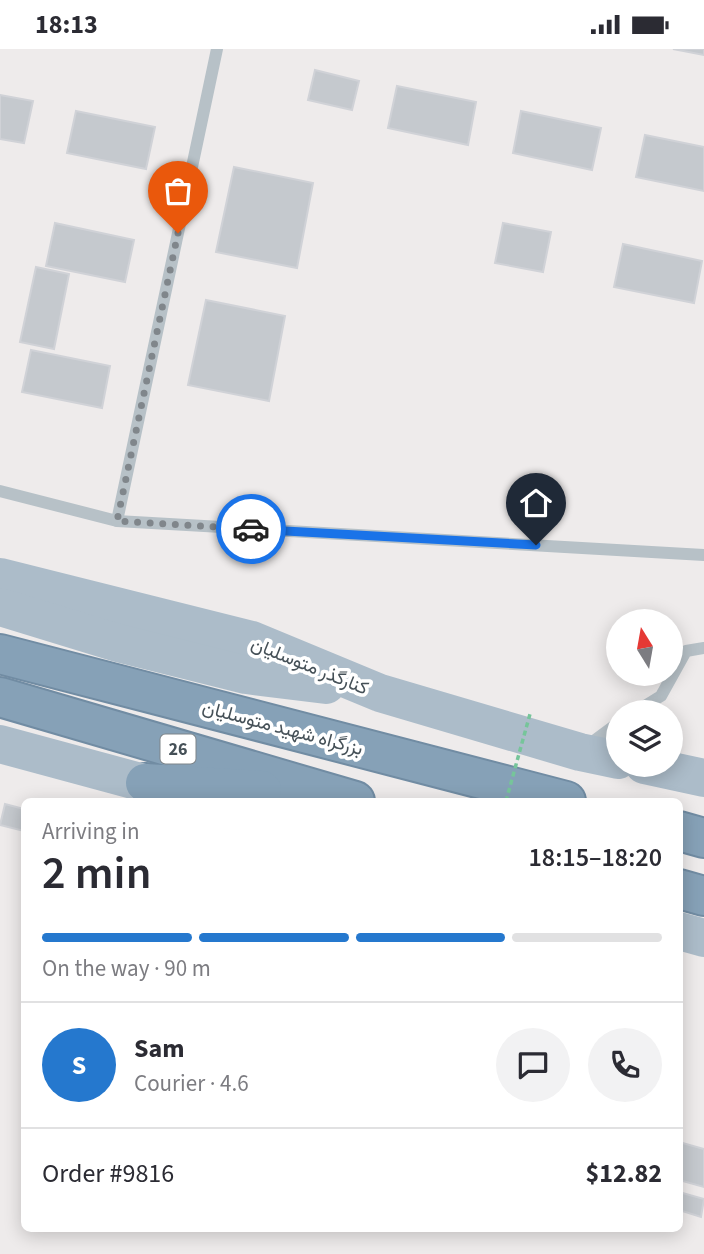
<!DOCTYPE html>
<html lang="en">
<head>
<meta charset="utf-8">
<style>
  :root { --surface:#fff; --page:#f2f2f3; --text:#2b2b33; --muted:#7c7c81; --line:#e1e1e2; --accent:#2578ce }
  body { margin:0; font-family:"Source Sans 3",Vazirmatn,sans-serif; background:var(--page); color:var(--text); height:100vh; display:flex; flex-direction:column; font-size:26px; white-space:nowrap }
  * { box-sizing:border-box; margin:0 }
  p { font-size:23px; color:var(--muted) }
  .icon { flex:none; width:38px; height:38px; fill:none; stroke:currentColor; stroke-width:2; stroke-linecap:round; stroke-linejoin:round }
  .map { position:relative; flex:1; overflow:hidden }
  .sheet { position:absolute; left:21px; top:749px; width:662px; height:434px; display:flex; flex-direction:column; background:var(--surface); border-radius:10px; box-shadow:0 4px 18px #0003 }
  .sheet>* { flex:none }
  .needle { width:46px; rotate:349deg }
  .controls { position:absolute; left:606px; top:560px; display:grid; gap:14px }
  .controls a { display:grid; place-items:center; width:77px; height:77px; border-radius:50%; background:var(--surface); box-shadow:0 4px 18px #0003; font-size:35px }
  .pin { position:absolute; display:grid; place-items:center; width:60px; height:60px; color:#fff; margin:-72px -30px; border-radius:50% 50% 50% 0; rotate:-45deg; box-shadow:0 0 7px #0007 }
  .pin .icon { rotate:45deg }
  .courier { position:absolute; display:grid; place-items:center; width:70px; height:70px; margin:-35px; border:5px solid #1a73e8; border-radius:50%; background:#fff; color:#222; box-shadow:0 2px 9px #0007 }
  .head em { font-style:normal; font-weight:600 }
  .head div { display:flex; flex-direction:column-reverse }
  .head { display:flex; align-items:center; justify-content:space-between; height:119px; padding:0 21px }
  h1 { font-size:46px; font-weight:600; line-height:52px }
  .bar { display:grid; grid-template-columns:repeat(4,1fr); gap:10px 7px; align-content:center; height:84px; padding:0 21px }
  .bar i { height:9px; border-radius:5px; background:var(--line) }
  .bar .active { background:var(--accent) }
  .bar p { grid-column:span 4 }
  .line { display:flex; align-items:center; gap:18px; padding:0 21px; border-top:2px solid var(--line) }
  .line div { flex:1 }
  .round { display:grid; place-items:center; flex:none; width:74px; height:74px; border-radius:37px; background:var(--page) }
  .status { display:flex; justify-content:space-between; align-items:center; height:49px; padding:0 35px; background:var(--surface); direction:ltr }
  .status svg { height:19px; fill:currentColor }
  .map>svg:first-child { display:block }
  .building { fill:#c5c9ce; stroke:#d0d2d7; stroke-width:2 }
  .lines { fill:none; stroke-linecap:round; stroke-linejoin:round }
  .highway-casing { stroke:#718ca3; stroke-width:42 }
  .lane { stroke:#b7c1c7; stroke-width:12 }
  .primary { stroke:#acbcc9; stroke-width:38 }
  .highway { stroke:#86a1b7; stroke-width:38 }
  .path-bridge { stroke:#76c59a; stroke-width:3.5; stroke-dasharray:5 3.5; stroke-linecap:butt }
  .done { stroke:#80868b; stroke-width:7; stroke-dasharray:0 12.6 }
  .route { stroke:#1a73e8; stroke-width:9 }
  .labels { text-anchor:middle; stroke-width:7; stroke-linejoin:round; paint-order:stroke }
  .shield { fill:#fff; stroke:#7d8489; stroke-width:2 }
  .shield-label { font-size:18px; font-weight:bold; fill:#455057 }
  .street-label { font-size:19px; fill:#455057; stroke:#fff }
</style>
</head>
<body>
<div class="status"><b>18:13</b><svg viewBox="0 0 49 12"><path d="M0 12V9h3v3zM5 12V6h3v6zM10 12V3h3v9zM15 12V0h3v12zM26 1h20v11H26zM47 4h2v5h-2z"/></svg></div>
<div class="map">
<svg width="704" height="1205" viewBox="0 0 704 1205">
  <rect width="100%" height="100%" fill="#eeebeb"/>
  <g class="building">
    <path d="M673,0H704V6Z"/>
    <path d="M315,21L359,32L352,61L308,51Z"/>
    <path d="M397,37L476,53L468,96L388,79Z"/>
    <path d="M0,46L33,52L24,94L0,90Z"/>
    <path d="M76,62L155,78L146,120L67,104Z"/>
    <path d="M521,62L601,79L592,121L513,104Z"/>
    <path d="M645,86L704,98V142L636,128Z"/>
    <path d="M234,118L313,134L297,219L216,203Z"/>
    <path d="M55,174L134,191L125,233L46,217Z"/>
    <path d="M503,174L551,183L543,223L495,214Z"/>
    <path d="M623,195L702,212L694,254L614,238Z"/>
    <path d="M36,218L69,225L54,300L20,293Z"/>
    <path d="M206,251L285,267L269,352L188,336Z"/>
    <path d="M31,301L110,317L102,359L22,343Z"/>
    <path d="M5,755L24,760V782L0,776Z"/>
    <path d="M679,1093L704,1100V1138L679,1131Z"/>
    <path d="M679,1143L704,1150L701,1168L679,1161Z"/>
  </g>
  <g class="lines">
    <g class="highway-casing">
      <g id="highway">
        <path d="M0,605L566,752"/>
        <path d="M0,648L355,752"/>
        <path d="M145,734L262,741"/>
        <path d="M679,782L704,789"/>
        <path d="M679,840L704,847"/>
      </g>
    </g>
    <g class="lane">
      <path d="M0,442L117,472L704,506"/>
      <path d="M117,472L217,0"/>
      <path d="M635,663L661,647L686,602L704,599"/>
      <path d="M587,697L618,674"/>
    </g>
    <g class="primary">
      <path d="M0,528L252,591L380,644L580,703L618,711"/>
      <path d="M0,558L118,594L246,626L326,636"/>
      <path d="M0,695L177,743"/>
      <path d="M644,716L704,729"/>
      <path d="M679,882L704,889"/>
    </g>
    <use href="#highway" class="highway"/>
    <path class="path-bridge" d="M506,752L530,665"/>
  </g>
  <g class="lines">
    <path class="done" d="M178,184L117,472L251,480"/>
    <path class="route" d="M251,480L536,496"/>
  </g>
  <g class="labels">
    <rect class="shield" x="160.5" y="685.5" width="35" height="29" rx="5"/>
    <g class="shield-label">
      <text x="178" y="706">26</text>
    </g>
    <g class="street-label">
      <text transform="translate(310 616) rotate(22)" y="7">کنارگذر متوسلیان</text>
      <text transform="translate(283 678) rotate(15)" y="7">بزرگراه شهید متوسلیان</text>
    </g>
  </g>
</svg>
<div class="controls">
<a><svg class="needle" viewBox="-14 -14 28 28"><path d="M0-13l5 13h-10z" fill="#e53935"/><path d="M0 13l5-13h-10z" fill="#7c7c81"/></svg></a>
<a><svg class="icon" aria-label="layers" viewBox="0 0 24 24"><path d="M12 4l9 5-9 5-9-5zM3 14l9 5 9-5"/></svg></a>
</div>
<div class="pin" style="left:178px;top:184px;background:#ea580c"><svg class="icon" aria-label="bag" viewBox="0 0 24 24"><path d="M5 8h14l-1 12H6zM9 8a3 3 0 0 1 6 0"/></svg></div>
<div class="pin" style="left:536px;top:496px;background:#1f2937"><svg class="icon" aria-label="home" viewBox="0 0 24 24"><path d="M3 11l9-7 9 7M6 9v11h12V9"/></svg></div>
<div class="courier" style="left:251px;top:480px"><svg class="icon" aria-label="car" viewBox="0 0 24 24"><path d="M5 17H2v-5l4-1 3-4h7l3 4 3 1v5h-3M9 17h6M6 11h13"/><circle cx="7" cy="17" r="2"/><circle cx="17" cy="17" r="2"/></svg></div>
<section class="sheet">
<div class="head"><div><h1>2 min</h1><p>Arriving in</p></div><em>18:15–18:20</em></div>
<div class="bar"><i class="active"></i><i class="active"></i><i class="active"></i><i></i><p>On the way · 90 m</p></div>
<div class="line" style="height:126px"><b class="round" style="background:var(--accent);color:#fff">S</b><div><b>Sam</b><p>Courier · 4.6</p></div><a class="round"><svg class="icon" aria-label="chat" viewBox="0 0 24 24"><path d="M4 5h16v11H9l-5 4z"/></svg></a><a class="round"><svg class="icon" aria-label="phone" viewBox="0 0 24 24"><path d="M5 4h4l2 5-3 2q2 4 5 5l2-3 5 2v4C11 20 4 13 5 4z"/></svg></a></div>
<div class="line" style="height:91px"><div>Order #9816</div><b>$12.82</b></div>
</section>
</div>
</body>
</html>
